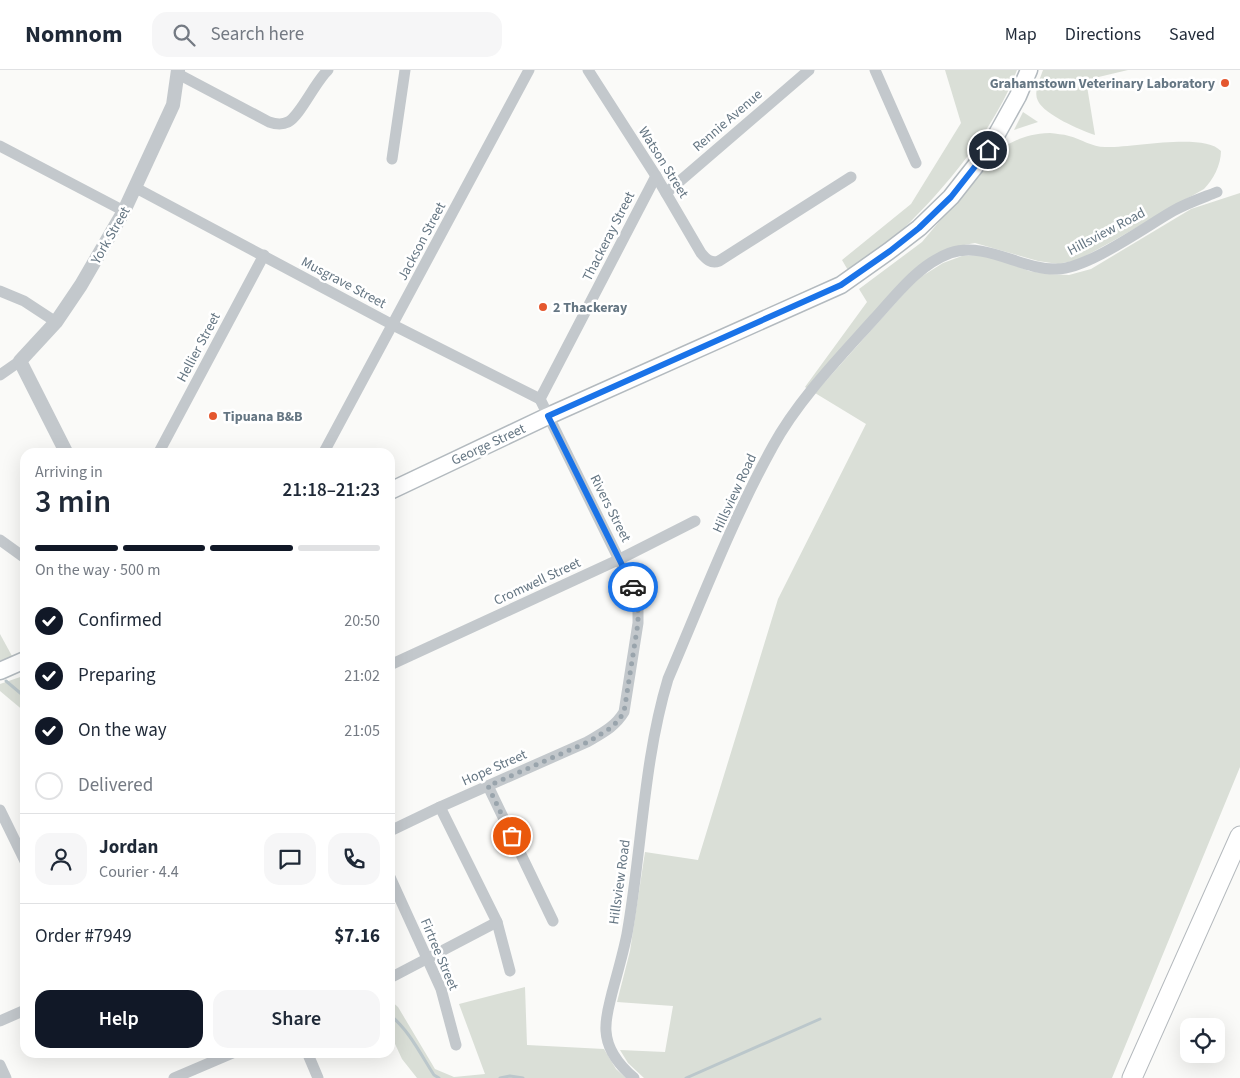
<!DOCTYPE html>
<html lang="en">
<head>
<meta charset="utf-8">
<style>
  :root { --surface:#fff; --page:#f6f6f7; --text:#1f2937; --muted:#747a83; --line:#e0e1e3; --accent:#111827 }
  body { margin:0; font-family:"Source Sans 3",sans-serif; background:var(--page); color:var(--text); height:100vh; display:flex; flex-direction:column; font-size:19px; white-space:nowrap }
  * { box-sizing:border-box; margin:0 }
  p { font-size:16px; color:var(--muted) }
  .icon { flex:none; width:28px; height:28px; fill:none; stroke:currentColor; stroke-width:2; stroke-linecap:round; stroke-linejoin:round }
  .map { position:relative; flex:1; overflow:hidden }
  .side { position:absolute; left:20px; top:378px; width:375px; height:610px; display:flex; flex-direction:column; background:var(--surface); border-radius:15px; box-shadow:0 5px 20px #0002 }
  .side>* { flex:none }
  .buttons { position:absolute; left:1180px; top:948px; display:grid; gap:10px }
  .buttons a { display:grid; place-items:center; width:45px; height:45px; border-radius:10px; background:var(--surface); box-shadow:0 5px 20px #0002; font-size:25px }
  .pin { position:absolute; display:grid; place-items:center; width:42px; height:42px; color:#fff; margin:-21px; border:2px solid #fff; border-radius:50%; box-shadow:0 1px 5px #0007 }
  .courier { position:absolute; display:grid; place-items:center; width:50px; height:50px; margin:-25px; border:4px solid #1a73e8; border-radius:50%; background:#fff; color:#222; box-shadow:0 1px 6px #0007 }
  .summary em { font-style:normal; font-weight:600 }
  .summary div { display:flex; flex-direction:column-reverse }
  .summary { display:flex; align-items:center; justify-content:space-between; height:85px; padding:0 15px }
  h1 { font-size:32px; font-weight:600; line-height:38px }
  .bar { display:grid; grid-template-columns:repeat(4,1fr); gap:8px 5px; align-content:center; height:60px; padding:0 15px }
  .bar i { height:6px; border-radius:4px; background:var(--line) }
  .bar .selected { background:var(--accent) }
  .bar p { grid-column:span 4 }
  .line { display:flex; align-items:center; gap:12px; padding:0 15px; border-top:1px solid var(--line) }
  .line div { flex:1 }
  .round { display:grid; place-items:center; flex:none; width:52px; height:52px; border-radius:15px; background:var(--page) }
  ol { padding:0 15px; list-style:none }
  li { display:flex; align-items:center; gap:15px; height:55px }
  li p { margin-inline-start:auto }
  li .icon { padding:5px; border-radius:50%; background:var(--accent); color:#fff; stroke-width:4 }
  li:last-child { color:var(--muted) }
  li i { width:28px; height:28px; border:2px solid var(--line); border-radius:50% }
  .cta { display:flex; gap:10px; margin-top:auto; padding:10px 15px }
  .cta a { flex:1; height:58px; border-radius:15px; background:var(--accent); color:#fff; font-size:20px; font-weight:600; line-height:58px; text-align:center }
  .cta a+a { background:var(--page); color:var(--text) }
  header { display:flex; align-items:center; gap:30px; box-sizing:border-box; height:70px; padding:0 25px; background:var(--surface); border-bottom:1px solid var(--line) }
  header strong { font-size:24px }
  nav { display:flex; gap:28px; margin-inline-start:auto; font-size:18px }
  .search { width:350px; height:45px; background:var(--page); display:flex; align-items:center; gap:12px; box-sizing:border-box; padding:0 18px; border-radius:15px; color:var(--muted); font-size:19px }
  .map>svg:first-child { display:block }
  .green { fill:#dadfd7 }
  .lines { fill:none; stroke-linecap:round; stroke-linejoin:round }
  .stream { stroke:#bbc7cb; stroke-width:3 }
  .secondary-casing { stroke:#b3babf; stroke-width:19 }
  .trunk-casing { stroke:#b4b9bd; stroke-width:21 }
  .minor { stroke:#c3c8cc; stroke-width:11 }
  .tertiary { stroke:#c3c8cc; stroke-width:14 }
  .secondary { stroke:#fff; stroke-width:16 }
  .trunk { stroke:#fff; stroke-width:19 }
  .done { stroke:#99a4ac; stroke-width:5; stroke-dasharray:0 9 }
  .route { stroke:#1a73e8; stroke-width:6 }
  .poi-dot { fill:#e4572e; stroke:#fff; stroke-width:2 }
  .labels { text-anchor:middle; stroke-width:5; stroke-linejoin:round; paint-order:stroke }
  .poi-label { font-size:14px; font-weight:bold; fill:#657683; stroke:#fff; text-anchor:start }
  .street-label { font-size:14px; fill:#657683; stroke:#fff }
</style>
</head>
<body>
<header>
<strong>Nomnom</strong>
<div class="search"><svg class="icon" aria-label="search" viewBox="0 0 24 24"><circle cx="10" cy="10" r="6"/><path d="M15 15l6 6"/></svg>Search here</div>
<nav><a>Map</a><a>Directions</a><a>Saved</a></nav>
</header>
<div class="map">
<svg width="1240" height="1008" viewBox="0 0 1240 1008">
  <rect width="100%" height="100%" fill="#fafaf8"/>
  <g class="green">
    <path d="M945,0H1017C996,57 945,119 901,161C885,176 866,189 849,202L842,190L911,134L961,53Z"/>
    <path d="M1043,0H1128L1086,10L1095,65C1080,60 1045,45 1038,31C1033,22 1040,9 1043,0Z"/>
    <path d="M1023,42L1038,52L1014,60Z"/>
    <path d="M1050,63C1056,64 1063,64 1069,66C1081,69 1092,77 1105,77C1131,78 1204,62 1221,81C1221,95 1213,110 1204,119L1113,171L1078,190L1058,194L1038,191L975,173L964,175L933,186L808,319L805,317L867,232L859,219L922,172L1001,78C1020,68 1028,64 1050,63Z"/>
    <path d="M1240,123V697L1112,1008H644L628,993L620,980L665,982L673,936L617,932L630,881L645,782L698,790L778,529L866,354L815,323L916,210L943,193L962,186L977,185L1005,191L1029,201L1049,204L1069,205L1091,199L1191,139Z"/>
    <path d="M0,564L12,586L0,591Z"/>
    <path d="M23,606L25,608V642L0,621V614Z"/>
    <path d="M525,917L527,975L604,979L616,999L626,1008H417L402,989L390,963V930L398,937L435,999L454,1007L485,1004L459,934Z"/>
  </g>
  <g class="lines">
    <g class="stream">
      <path d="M6,611L25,627"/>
      <path d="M390,945C409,960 421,985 434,1005L439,1008"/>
      <path d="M500,1008L510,1006L523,1008"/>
      <path d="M686,1008L820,949"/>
    </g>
    <g class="secondary-casing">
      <g id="secondary">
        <path d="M390,421L548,346L841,215L889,181L919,158L951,127L988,80L1018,26L1029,0"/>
        <path d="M0,601L25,590"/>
      </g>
    </g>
    <g class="trunk-casing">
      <path id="trunk" d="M1132,1008L1240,766"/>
    </g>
    <g class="minor">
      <path d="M588,0L656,106L701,183C706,189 711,194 719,191L851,107"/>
      <path d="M875,0L916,93"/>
      <path d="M178,4L269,52C275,54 282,55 288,52C300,46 315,12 328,0"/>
      <path d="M0,76L124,141"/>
      <path d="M392,89L405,0"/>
      <path d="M136,118L393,255L540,329"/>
      <path d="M666,123L809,0"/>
      <path d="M0,221L24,231L56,252"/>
      <path d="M0,305L20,291"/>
      <path d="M540,329L656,106"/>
      <path d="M159,382L264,185"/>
      <path d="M324,382L529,0"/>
      <path d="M0,470L25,488"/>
      <path d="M390,595L620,489L695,451"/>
      <path d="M488,716L553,851"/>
      <path d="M440,737L497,852L510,901"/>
      <path d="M0,740L25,791"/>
      <path d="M390,761L440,737L587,672C602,663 615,657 624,642L638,553V534L633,518L540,329"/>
      <path d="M390,807L441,919L456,975"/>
      <path d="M390,908L497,852"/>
      <path d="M0,951L25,940"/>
      <path d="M307,982L318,1008"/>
      <path d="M0,995L6,1008"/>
      <path d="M174,1008L235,982"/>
      <path d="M634,1008C620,996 607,980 606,961C605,948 609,936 612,923C617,904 623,884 627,864C642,780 643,692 668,609C701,532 732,450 773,376C798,330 839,288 874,249C897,224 918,195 950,183C986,171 1021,200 1057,199C1087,199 1145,157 1173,141C1187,133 1202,128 1217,122"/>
    </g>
    <path class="tertiary" d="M66,382L20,291L56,252L81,215L124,141L173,35L178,0"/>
    <use href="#secondary" class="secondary"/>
    <use href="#trunk" class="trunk"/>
  </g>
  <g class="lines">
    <path class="done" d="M512,766L488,716L588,672L609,659L618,651L624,642L638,553V534L633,517"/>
    <path class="route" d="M633,517L548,346L841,215L890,181L919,158L951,127L988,80"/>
  </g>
  <g class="poi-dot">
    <circle cx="1225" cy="13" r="5"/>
    <circle cx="543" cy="237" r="5"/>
    <circle cx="213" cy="346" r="5"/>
  </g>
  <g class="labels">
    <g class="poi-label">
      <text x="1215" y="18" text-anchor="end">Grahamstown Veterinary Laboratory</text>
      <text x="553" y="242">2 Thackeray</text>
      <text x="223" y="351">Tipuana B&amp;B</text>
    </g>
    <g class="street-label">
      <text transform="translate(727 50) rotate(-41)" y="5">Rennie Avenue</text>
      <text transform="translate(664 92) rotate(58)" y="5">Watson Street</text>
      <text transform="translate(1106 161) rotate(-28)" y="5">Hillsview Road</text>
      <text transform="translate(110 165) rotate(-60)" y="5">York Street</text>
      <text transform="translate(608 166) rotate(-63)" y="5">Thackeray Street</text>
      <text transform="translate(421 171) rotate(-62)" y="5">Jackson Street</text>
      <text transform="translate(344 212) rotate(28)" y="5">Musgrave Street</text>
      <text transform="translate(198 277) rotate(-62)" y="5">Hellier Street</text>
      <text transform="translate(488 374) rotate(-25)" y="5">George Street</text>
      <text transform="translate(734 423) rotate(-65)" y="5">Hillsview Road</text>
      <text transform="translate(611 438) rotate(63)" y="5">Rivers Street</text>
      <text transform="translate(537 511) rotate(-25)" y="5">Cromwell Street</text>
      <text transform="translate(494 697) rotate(-24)" y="5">Hope Street</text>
      <text transform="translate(619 812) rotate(-82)" y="5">Hillsview Road</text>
      <text transform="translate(440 884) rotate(67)" y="5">Firtree Street</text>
    </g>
  </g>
</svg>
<div class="buttons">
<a><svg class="icon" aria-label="locate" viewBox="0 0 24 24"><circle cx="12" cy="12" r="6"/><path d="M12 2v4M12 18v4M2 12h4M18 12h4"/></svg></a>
</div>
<div class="pin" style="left:512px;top:766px;background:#ea580c"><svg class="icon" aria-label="bag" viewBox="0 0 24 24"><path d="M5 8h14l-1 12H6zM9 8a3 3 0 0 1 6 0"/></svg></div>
<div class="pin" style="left:988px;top:80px;background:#1f2937"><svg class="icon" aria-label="home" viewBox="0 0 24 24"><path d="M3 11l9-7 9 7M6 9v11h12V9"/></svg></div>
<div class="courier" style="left:633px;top:517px"><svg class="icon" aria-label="car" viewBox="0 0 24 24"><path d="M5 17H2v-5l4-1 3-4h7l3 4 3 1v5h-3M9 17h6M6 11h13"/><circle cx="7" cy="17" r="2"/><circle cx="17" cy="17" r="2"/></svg></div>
<section class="side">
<div class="summary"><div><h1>3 min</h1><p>Arriving in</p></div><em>21:18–21:23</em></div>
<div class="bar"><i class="selected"></i><i class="selected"></i><i class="selected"></i><i></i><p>On the way · 500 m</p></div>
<ol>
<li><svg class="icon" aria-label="check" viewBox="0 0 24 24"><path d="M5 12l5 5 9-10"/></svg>Confirmed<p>20:50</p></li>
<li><svg class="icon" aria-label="check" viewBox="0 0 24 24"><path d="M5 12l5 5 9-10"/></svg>Preparing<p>21:02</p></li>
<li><svg class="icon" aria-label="check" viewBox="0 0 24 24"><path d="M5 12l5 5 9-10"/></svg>On the way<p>21:05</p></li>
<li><i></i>Delivered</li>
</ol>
<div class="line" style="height:90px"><a class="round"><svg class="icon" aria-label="person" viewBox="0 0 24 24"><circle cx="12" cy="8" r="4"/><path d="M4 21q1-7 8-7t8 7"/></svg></a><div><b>Jordan</b><p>Courier · 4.4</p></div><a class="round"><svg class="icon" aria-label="chat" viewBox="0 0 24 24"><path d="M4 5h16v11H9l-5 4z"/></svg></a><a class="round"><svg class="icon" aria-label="phone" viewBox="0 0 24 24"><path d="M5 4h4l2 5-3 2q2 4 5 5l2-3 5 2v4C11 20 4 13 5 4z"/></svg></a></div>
<div class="line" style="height:65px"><div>Order #7949</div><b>$7.16</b></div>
<div class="cta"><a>Help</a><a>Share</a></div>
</section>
</div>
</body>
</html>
